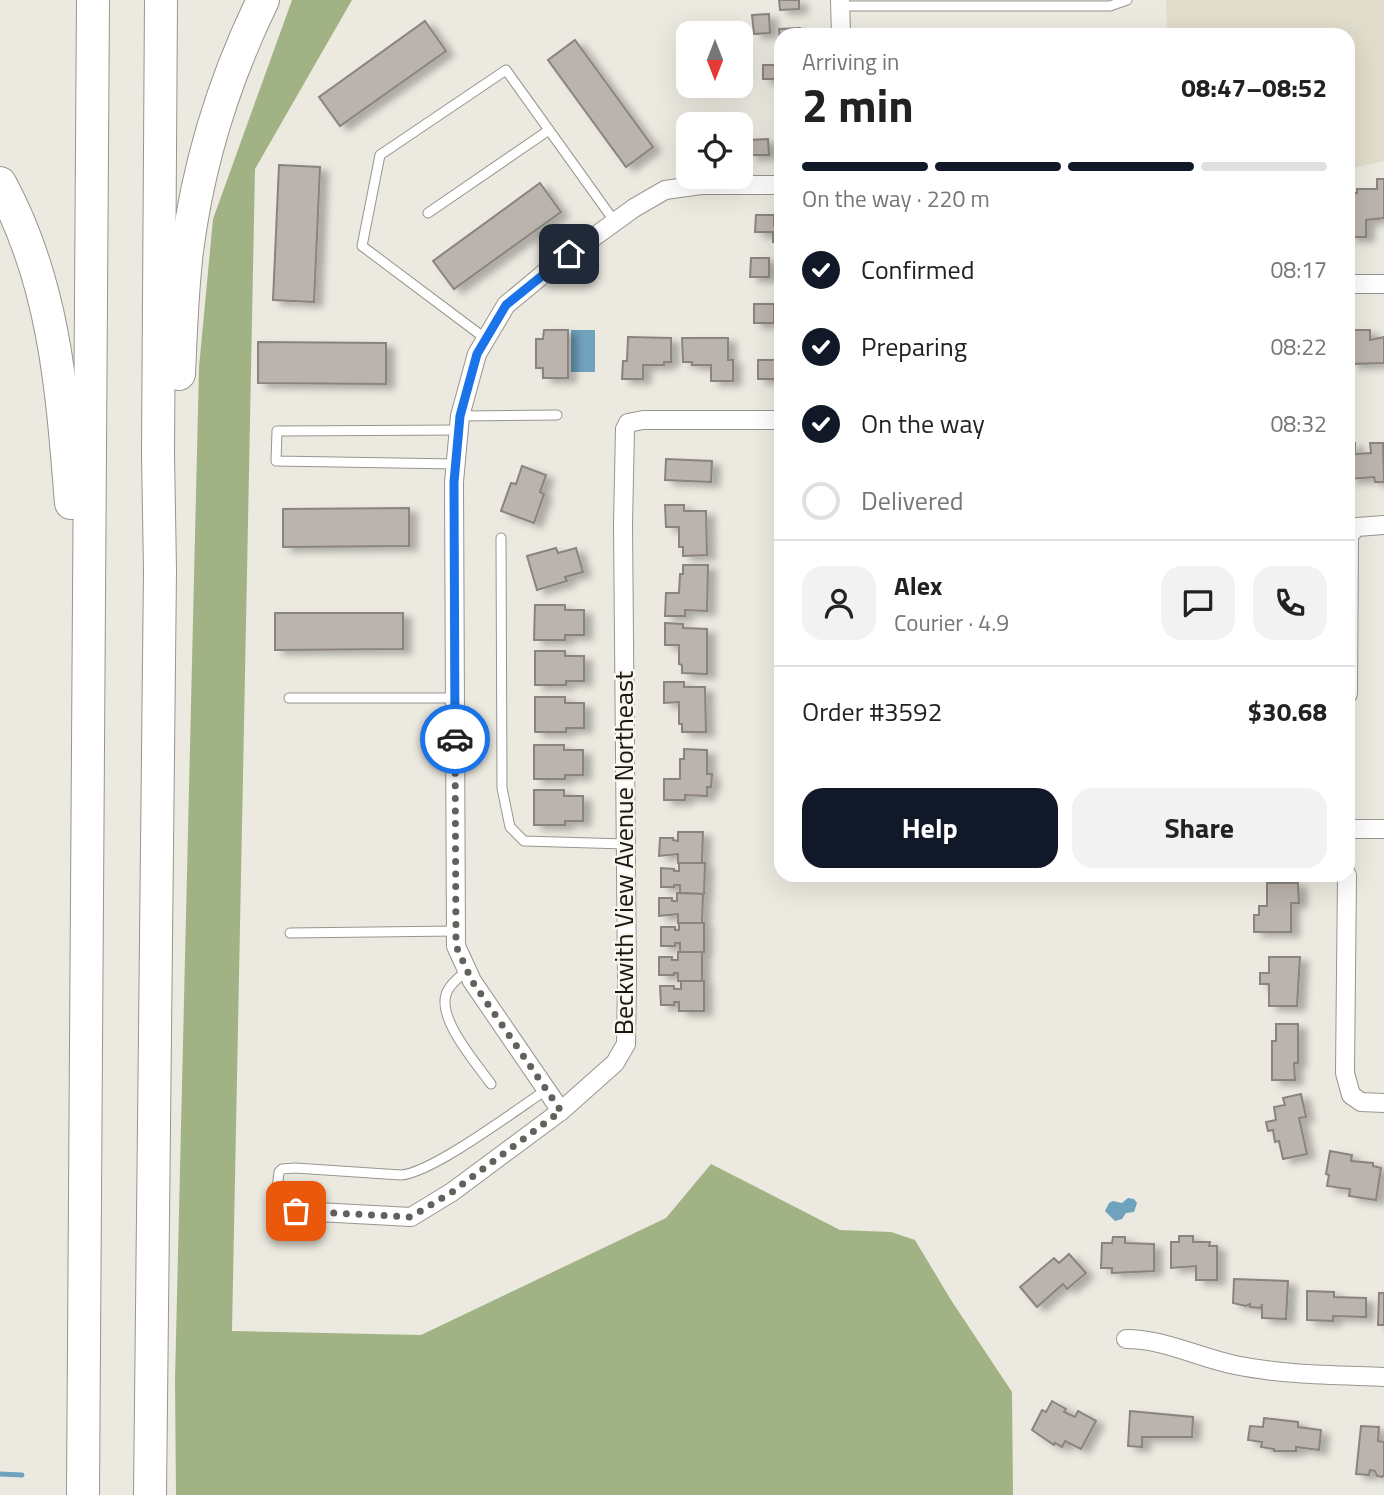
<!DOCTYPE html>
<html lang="en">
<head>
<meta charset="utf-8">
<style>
  :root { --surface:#fff; --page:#f2f2f2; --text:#222; --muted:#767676; --line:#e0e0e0; --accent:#111827 }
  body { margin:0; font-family:"Titillium Web",sans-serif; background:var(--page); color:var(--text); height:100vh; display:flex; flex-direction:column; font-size:26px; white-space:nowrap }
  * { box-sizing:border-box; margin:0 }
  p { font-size:23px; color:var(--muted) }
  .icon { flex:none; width:38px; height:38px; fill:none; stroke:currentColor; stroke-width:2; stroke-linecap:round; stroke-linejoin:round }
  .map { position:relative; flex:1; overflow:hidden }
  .side { position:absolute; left:774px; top:28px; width:581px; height:854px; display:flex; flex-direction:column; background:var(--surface); border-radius:21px; box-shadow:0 7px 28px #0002 }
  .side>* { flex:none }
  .needle { width:46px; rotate:180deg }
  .controls { position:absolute; left:676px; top:21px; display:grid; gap:14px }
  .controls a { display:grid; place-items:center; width:77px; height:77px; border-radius:14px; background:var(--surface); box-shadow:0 7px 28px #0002; font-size:35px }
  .pin { position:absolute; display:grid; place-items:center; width:60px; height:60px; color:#fff; margin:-30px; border-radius:14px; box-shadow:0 4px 10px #0006 }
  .courier { position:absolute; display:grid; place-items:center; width:70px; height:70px; margin:-35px; border:5px solid #1a73e8; border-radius:50%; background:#fff; color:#222; box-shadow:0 2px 9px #0007 }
  .headline em { font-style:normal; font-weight:700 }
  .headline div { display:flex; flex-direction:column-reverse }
  .headline { display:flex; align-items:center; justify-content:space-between; height:119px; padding:0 28px }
  h1 { font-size:46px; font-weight:700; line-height:52px }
  .bar { display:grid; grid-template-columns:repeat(4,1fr); gap:10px 7px; align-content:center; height:84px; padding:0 28px }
  .bar i { height:9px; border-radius:5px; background:var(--line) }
  .bar .current { background:var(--accent) }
  .bar p { grid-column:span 4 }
  .line { display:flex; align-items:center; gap:18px; padding:0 28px; border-top:2px solid var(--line) }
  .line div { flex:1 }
  .round { display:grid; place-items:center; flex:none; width:74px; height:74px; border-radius:21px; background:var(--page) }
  ol { padding:0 28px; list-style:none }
  li { display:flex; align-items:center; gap:21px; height:77px }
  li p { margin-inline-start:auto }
  li .icon { padding:7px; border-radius:50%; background:var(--accent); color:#fff; stroke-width:4 }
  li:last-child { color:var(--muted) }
  li i { width:38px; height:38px; border:4px solid var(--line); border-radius:50% }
  .action { display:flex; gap:14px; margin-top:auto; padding:14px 28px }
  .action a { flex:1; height:80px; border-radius:21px; background:var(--accent); color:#fff; font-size:28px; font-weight:700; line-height:80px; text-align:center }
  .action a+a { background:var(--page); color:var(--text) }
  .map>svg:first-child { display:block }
  .built { fill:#e1ddcc }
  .forest { fill:#a1b384 }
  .water { fill:#6fa2bd }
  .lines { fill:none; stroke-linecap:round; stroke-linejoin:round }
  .stream { stroke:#6fa2bd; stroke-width:5 }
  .building { fill:#bbb3ad; stroke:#8b837d; stroke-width:2; filter:url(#shadow) }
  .lane-casing { stroke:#97958c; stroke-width:11 }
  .street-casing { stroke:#97958c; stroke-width:20 }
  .highway-casing { stroke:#97958c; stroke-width:34 }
  .lane { stroke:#fff; stroke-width:9 }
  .street { stroke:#fff; stroke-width:18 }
  .highway { stroke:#fff; stroke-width:32 }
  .done { stroke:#62615b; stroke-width:7; stroke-dasharray:0 12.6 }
  .route { stroke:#1a73e8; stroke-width:9 }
  .labels { text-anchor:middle; stroke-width:5; stroke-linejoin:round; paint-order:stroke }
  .street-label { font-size:26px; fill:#171713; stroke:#f9f7ed }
</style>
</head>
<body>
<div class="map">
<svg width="1384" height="1495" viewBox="0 0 1384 1495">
  <defs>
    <filter id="shadow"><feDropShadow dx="8" dy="4.5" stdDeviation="3.5" flood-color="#0004"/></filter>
  </defs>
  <rect width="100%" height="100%" fill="#eceae0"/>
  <path class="built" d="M1166,0H1384V161L1348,169V35H1167Z"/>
  <path class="forest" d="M292,0H352L255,169L232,1331L421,1335L666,1218L711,1164L840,1230L891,1232L915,1240L951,1300L1012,1392L1013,1495H176L175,1380L199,367L213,219Z"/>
  <g class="water">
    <rect x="571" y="330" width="24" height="42"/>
    <path d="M1128,1198L1134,1199L1137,1203L1134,1212L1126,1213L1122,1219L1115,1221L1105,1211L1109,1203L1113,1201L1122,1203Z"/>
  </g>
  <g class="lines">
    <path class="stream" d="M0,1474L22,1475"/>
  </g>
  <g class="building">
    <path d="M779,0H799V9L780,10Z"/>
    <path d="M769,14L770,33L754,34L752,15Z"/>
    <path d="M425,21L446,51L340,126L319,97Z"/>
    <path d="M800,28L802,35H780V43L779,29Z"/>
    <path d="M575,40L653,147L626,167L548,60Z"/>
    <rect x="763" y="65" width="15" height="14"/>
    <path d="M768,139L769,155H749L748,140Z"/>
    <path d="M279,165L320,167L314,302L273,300Z"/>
    <path d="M1377,179H1384V218L1366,220V237H1348V200H1353V193H1357V189H1377Z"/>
    <path d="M540,183L561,212L454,289L433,261Z"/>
    <path d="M756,215H774V226L780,227V242H773V232H755Z"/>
    <path d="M751,258H769V277H750Z"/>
    <rect x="775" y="270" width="5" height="14"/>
    <rect x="754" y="304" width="20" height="19"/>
    <path d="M544,330H568V378H543V368H536V339H543Z"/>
    <path d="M1348,330H1370V340L1384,337V363L1351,364Z"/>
    <path d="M628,337L671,338V362H664V365H643V379H622L623,361H627Z"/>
    <path d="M682,338H728V360H733V381H711V365H692V362H683Z"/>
    <path d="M258,342L386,343V384L258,383Z"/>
    <rect x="758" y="360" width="19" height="19"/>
    <path d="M1355,443V454L1371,453L1370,443H1383L1384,482H1375L1374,477L1349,479L1348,444Z"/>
    <path d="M666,459L712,461L711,482L665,480Z"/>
    <path d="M522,466L546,475L540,492L544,494L534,523L501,511L511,483L516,484Z"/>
    <path d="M665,505H684V511H706L707,555L683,556V547H679V527H666Z"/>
    <path d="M409,508V546L283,547V509Z"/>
    <path d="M556,548L558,553L576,548L583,572L565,577L567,581L537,590L527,556Z"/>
    <path d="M683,565H708L707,611L685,610V616H665L666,593H679L680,574H683Z"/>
    <path d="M535,605H565V610H584V635H565V640H534Z"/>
    <path d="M275,613H403V649L275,650Z"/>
    <path d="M665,623L683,624V628L707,629V674L682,673V665L679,664V645H665Z"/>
    <path d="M535,651H565V656H584V681H566V685H535Z"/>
    <path d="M664,682H684V687H705L706,732H682V724H679V702L664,703Z"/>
    <path d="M535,697H565V703H584V728H566V732H535Z"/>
    <path d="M534,745H564V750H583V775H565V779H534Z"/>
    <path d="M684,749L707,750V774H712L711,787H707V796L685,795V800H664V779H680V759H684Z"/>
    <path d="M534,790H564V796H583V821H565V825H534Z"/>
    <path d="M678,832H703L702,863H678V854L659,856L660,838H673V840L678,841Z"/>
    <path d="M679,863H705L704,894L680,893V885H674V887H661V868L674,869V871H679Z"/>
    <path d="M1267,883H1298L1299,903H1291V932H1254V915H1259V906H1267Z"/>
    <path d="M677,893L703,894L702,923H678V914L659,916V898H672V901H677Z"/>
    <path d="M679,923H704V952H680V943H675V946H661V927H675V930H679Z"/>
    <path d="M678,952H702V981H678V973H674V975H659V957H672V960H678Z"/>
    <path d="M1269,957H1300L1297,1006H1269V984H1260V973H1269Z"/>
    <path d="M681,981H704V1011H679V1002H674V1005H661L660,986H674V989H681Z"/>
    <path d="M1276,1024H1298V1063H1294L1295,1080H1272V1041H1276Z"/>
    <path d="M1301,1094L1306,1117L1299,1118L1307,1154L1283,1159L1279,1141L1275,1142L1273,1130L1268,1131L1266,1122L1276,1120L1274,1107L1285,1105L1283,1098Z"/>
    <path d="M1330,1151L1352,1155L1351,1161L1373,1163V1166L1381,1168L1376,1200L1349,1196L1350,1189L1327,1186L1329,1175L1326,1174Z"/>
    <path d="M1179,1236H1193V1242H1210L1209,1246H1217V1280H1196V1266L1171,1268V1242H1179Z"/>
    <path d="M1113,1237H1125V1243L1154,1244V1271L1112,1273V1268H1101L1102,1243H1112Z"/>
    <path d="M1069,1254L1086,1273L1067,1289L1063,1284L1037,1307L1020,1287L1054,1258L1059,1263Z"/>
    <path d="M1234,1279L1288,1281L1286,1319L1262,1318V1304L1261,1308L1250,1307V1304L1246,1306L1233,1303Z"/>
    <path d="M1307,1291L1334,1292V1297L1366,1298V1317L1333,1316V1321L1307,1320Z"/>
    <path d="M1379,1293H1384V1325H1378Z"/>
    <path d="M1052,1401L1066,1409L1064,1412L1075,1417L1078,1411L1096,1421L1081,1449L1065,1441L1062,1447L1055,1443L1054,1445L1032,1430L1042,1410L1046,1412Z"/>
    <path d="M1130,1411L1193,1417L1192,1437H1142V1447L1128,1446Z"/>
    <path d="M1264,1418L1298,1422V1427L1321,1430L1319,1450L1296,1447V1451H1274V1449L1261,1447L1262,1442L1248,1440L1250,1426L1263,1427Z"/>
    <path d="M1361,1426L1379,1427L1378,1441L1384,1442V1475L1382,1477L1377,1476L1375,1471L1370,1470L1369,1475L1356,1474Z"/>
  </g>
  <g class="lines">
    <g class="lane-casing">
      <g id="lane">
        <path d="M840,6H1110L1127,0"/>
        <path d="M428,213L549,130"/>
        <path d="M486,339L362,246L380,155L506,70L615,222"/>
        <path d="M460,416L557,415"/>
        <path d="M456,464L276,461L277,431L459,430"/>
        <path d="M501,538L502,788L510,827L524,841L625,844"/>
        <path d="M289,698H455"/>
        <path d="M290,933L456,931"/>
        <path d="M467,970C461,976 452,982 448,990C433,1015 477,1064 491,1084"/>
        <path d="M280,1210L276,1197L279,1172L282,1169L295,1168L401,1175C432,1173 516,1110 546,1090"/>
      </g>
    </g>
    <g class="street-casing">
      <g id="street">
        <path d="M840,0L841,35"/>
        <path d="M1348,284H1384"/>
        <path d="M1348,694L1349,535L1357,527L1384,525"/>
        <path d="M1348,829H1384"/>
        <path d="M1347,875L1345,1073L1351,1095L1361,1102L1384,1103"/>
        <path d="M561,1111L472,981L456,946L454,482L460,416L477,354L506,305L547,271L634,208L665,190L701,185H780"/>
        <path d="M280,1210L411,1217L452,1192L561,1111L615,1063L626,1044L627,981L623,524L625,429L628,423L643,420H780"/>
        <path d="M1126,1339C1164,1339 1197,1357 1235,1365C1283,1375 1335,1375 1384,1377"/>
      </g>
    </g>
    <g class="highway-casing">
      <g id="highway">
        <path d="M0,183C55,284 62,391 71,503"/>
        <path d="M179,374C181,333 182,291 187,251C198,165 225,78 263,0"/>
        <path d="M83,1495L93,0"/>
        <path d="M150,1495L160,570L158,454L161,0"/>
      </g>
    </g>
    <use href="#lane" class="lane"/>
    <use href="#street" class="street"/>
    <use href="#highway" class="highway"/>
  </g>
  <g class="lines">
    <path class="done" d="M296,1211L411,1217L452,1192L561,1111L472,981L456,946L455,739"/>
    <path class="route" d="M455,739L454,482L460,416L477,354L506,305L569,254"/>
  </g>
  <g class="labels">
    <g class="street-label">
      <text transform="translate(624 853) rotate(-90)" y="9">Beckwith View Avenue Northeast</text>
    </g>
  </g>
</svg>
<div class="controls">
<a><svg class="needle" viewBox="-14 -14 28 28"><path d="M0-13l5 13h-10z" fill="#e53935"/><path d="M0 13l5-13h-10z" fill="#767676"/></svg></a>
<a><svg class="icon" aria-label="locate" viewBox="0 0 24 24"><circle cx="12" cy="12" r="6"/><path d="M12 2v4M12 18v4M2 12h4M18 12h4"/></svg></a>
</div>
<div class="pin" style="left:296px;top:1211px;background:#ea580c"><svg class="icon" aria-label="bag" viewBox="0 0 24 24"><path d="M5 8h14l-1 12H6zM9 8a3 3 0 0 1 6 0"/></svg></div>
<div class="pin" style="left:569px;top:254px;background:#1f2937"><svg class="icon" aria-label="home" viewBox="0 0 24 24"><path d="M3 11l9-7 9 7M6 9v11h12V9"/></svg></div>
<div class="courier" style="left:455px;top:739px"><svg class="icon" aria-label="car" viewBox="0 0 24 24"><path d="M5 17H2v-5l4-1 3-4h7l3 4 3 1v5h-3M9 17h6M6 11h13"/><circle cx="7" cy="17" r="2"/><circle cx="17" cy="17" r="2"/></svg></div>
<section class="side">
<div class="headline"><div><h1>2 min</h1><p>Arriving in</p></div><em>08:47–08:52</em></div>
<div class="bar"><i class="current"></i><i class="current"></i><i class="current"></i><i></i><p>On the way · 220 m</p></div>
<ol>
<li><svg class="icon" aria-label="check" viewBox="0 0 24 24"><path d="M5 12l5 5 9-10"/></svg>Confirmed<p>08:17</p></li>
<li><svg class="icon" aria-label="check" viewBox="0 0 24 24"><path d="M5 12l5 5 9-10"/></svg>Preparing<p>08:22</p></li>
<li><svg class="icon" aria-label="check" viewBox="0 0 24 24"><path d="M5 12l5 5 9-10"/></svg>On the way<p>08:32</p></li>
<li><i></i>Delivered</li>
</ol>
<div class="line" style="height:126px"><a class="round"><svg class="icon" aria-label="person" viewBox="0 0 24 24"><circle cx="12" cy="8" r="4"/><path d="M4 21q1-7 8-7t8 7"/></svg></a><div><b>Alex</b><p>Courier · 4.9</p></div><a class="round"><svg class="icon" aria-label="chat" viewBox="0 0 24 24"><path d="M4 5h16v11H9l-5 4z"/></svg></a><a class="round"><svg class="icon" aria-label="phone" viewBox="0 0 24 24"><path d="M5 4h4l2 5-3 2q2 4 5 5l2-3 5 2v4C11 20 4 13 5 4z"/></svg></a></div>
<div class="line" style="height:91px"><div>Order #3592</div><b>$30.68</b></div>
<div class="action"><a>Help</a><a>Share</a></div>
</section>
</div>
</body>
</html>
